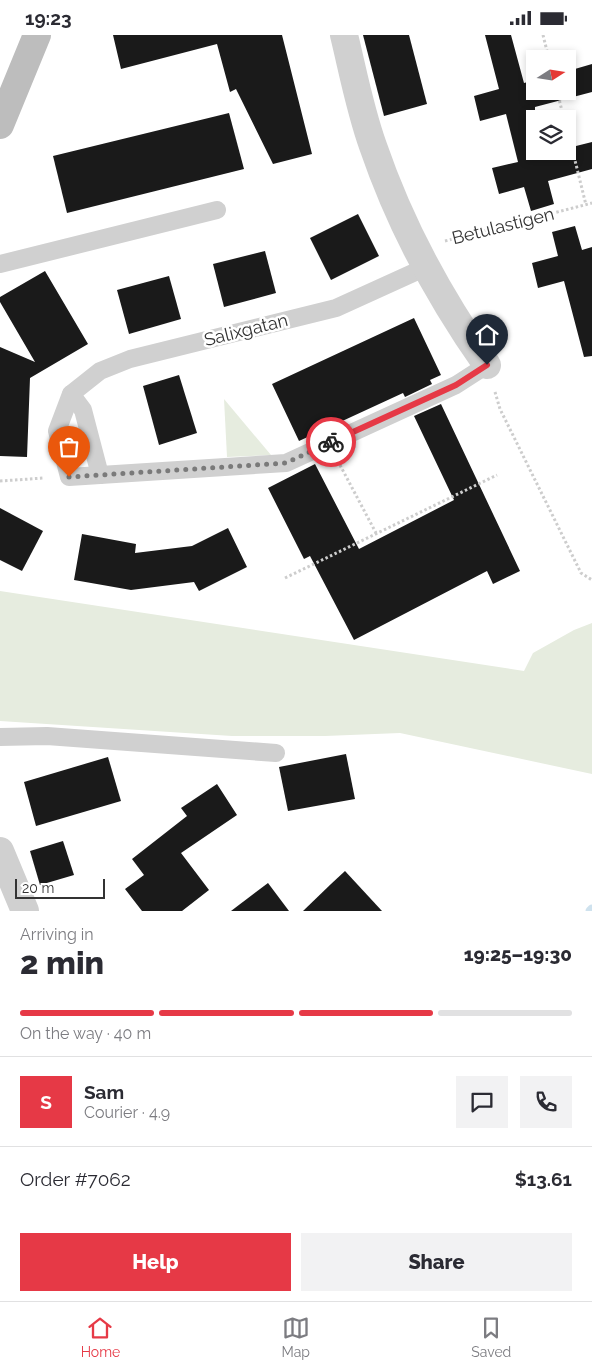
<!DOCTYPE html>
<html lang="en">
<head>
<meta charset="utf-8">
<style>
  :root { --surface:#fff; --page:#f2f2f3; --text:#2b2b33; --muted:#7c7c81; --line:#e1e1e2; --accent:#e63946 }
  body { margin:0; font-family:Raleway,sans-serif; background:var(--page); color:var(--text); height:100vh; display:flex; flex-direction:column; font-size:19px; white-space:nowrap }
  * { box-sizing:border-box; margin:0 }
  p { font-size:16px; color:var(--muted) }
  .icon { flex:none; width:28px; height:28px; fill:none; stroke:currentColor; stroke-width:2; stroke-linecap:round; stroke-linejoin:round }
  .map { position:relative; height:876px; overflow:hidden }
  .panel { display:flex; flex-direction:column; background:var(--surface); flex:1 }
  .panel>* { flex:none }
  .needle { width:32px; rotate:78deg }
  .buttons { position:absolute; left:526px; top:15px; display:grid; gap:10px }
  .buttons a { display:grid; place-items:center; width:50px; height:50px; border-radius:0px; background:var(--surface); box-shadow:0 2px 8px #0003; font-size:25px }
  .scale { position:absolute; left:15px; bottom:12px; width:90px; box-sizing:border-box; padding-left:5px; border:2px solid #333; border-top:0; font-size:14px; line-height:18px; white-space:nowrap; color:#333; -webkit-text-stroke:4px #fff; paint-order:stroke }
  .pin { position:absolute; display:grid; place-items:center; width:42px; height:42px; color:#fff; margin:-51px -21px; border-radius:50% 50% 50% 0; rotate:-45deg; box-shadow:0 0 5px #0007 }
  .pin .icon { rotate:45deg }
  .courier { position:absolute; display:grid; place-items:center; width:50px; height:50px; margin:-25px; border:4px solid #e63946; border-radius:50%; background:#fff; color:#222; box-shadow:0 1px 6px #0007 }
  .head em { font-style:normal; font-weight:800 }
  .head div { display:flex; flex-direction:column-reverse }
  .head { display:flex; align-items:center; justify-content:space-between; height:85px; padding:0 20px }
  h1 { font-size:32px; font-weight:800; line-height:38px }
  .bar { display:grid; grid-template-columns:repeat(4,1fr); gap:8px 5px; align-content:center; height:60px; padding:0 20px }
  .bar i { height:6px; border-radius:4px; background:var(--line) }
  .bar .selected { background:var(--accent) }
  .bar p { grid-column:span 4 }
  .line { display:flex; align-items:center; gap:12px; padding:0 20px; border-top:1px solid var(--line) }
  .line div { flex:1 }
  .round { display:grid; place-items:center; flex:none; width:52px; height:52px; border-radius:0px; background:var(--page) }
  .cta { display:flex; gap:10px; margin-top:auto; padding:10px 20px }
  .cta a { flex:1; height:58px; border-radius:0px; background:var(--accent); color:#fff; font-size:20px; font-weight:800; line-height:58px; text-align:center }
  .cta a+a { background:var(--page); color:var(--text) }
  .status { display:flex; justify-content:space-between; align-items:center; height:35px; padding:0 25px; background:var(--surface); direction:ltr }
  .status svg { height:14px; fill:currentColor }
  .dock { display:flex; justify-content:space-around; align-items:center; height:70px; border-top:1px solid var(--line); background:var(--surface); font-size:14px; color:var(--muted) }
  .dock a { display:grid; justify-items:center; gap:2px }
  .dock .selected { color:var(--accent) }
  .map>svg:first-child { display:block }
  .green { fill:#e6ecdf }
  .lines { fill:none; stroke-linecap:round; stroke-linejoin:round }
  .stream { stroke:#cfe2ee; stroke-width:9 }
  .building { fill:#1a1a1a }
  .path { stroke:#cdcdcd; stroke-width:3; stroke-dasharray:2.5 2.5; stroke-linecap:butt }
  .lane { stroke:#d0d0d0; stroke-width:18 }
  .street { stroke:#d0d0d0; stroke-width:28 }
  .secondary { stroke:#bdbdbd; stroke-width:28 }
  .done { stroke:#7a7a7a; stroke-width:5; stroke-dasharray:0 9 }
  .route { stroke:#e63946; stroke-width:6 }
  .labels { text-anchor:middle; stroke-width:5; stroke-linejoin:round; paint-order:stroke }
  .street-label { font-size:18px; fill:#333; stroke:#fff }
</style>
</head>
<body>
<div class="status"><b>19:23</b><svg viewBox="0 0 49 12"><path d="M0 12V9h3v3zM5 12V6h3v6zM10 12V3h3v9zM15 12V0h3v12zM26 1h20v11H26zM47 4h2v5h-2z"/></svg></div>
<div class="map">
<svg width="592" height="876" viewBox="0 0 592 876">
  <rect width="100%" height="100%" fill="#fff"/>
  <g class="green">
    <path d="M224,364L271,420L227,422Z"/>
    <path d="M0,556L524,636L533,618L574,595L592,588V739L400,698L325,701H232L0,686Z"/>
  </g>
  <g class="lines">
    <path class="stream" d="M590,876L592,874"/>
  </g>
  <g class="building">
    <path d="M113,0H282L312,119L273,129L236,54L230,57L217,9L121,34Z"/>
    <path d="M363,0H409L427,69L384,81Z"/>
    <path d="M485,0H511L524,48L535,45V56H568V36L592,29V57L535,72V121L555,116H568V113L592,107V134L548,146L554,169L531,176L524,152L499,159L492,133L518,127L506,79L480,86L474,61L499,54Z"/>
    <path d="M229,78L244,134L67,178L53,121Z"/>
    <path d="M358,179L379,221L331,245L310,203Z"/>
    <path d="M575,191L582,215L592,212V321L584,322L564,246L538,253L532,228L558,221L552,197Z"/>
    <path d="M265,216L276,258L224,272L213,229Z"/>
    <path d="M45,236L88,309L30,343L27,422L0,421V312L35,327L0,267V262Z"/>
    <path d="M169,241L181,284L129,299L117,255Z"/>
    <path d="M414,283L441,340L430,345L432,349L405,362L403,358L299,406L272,349Z"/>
    <path d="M179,340L197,398L159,410L143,351Z"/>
    <path d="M441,369L520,536L493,549L487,536L354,605L310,521L304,524L268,453L315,429L359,514L454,465L414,381Z"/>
    <path d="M0,473L43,496L22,536L0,525Z"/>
    <path d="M228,493L247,532L199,556L194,547L131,555L74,545L82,499L136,509L135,518L192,511Z"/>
    <path d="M346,719L355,764L288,776L279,732Z"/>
    <path d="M108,722L121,766L36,791L24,747Z"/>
    <path d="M217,749L237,780L181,818L209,855L182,876H142L125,854L144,840L132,824L187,781L181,773Z"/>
    <path d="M63,806L74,840L40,850L30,816Z"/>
    <path d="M345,836L382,876H303L331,849Z"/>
    <path d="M268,848L289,876H231Z"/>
  </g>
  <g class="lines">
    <g class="path">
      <path d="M543,0L549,24"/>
      <path d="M557,56L564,84"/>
      <path d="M568,97L586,170"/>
      <path d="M445,206L592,168"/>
      <path d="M495,357L500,374L581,538L592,545"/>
      <path d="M340,430L376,498"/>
      <path d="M0,446L44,443"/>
      <path d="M285,543L497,440"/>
    </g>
    <g class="lane">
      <path d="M0,229L217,175"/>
      <path d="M424,233L336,273L130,324L100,336L71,359L57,396L69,442L286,428L456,350L487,330"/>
      <path d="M71,359L83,375L100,440"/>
      <path d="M0,702L47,701L276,718"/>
    </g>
    <g class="street">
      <path d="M344,0C353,37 360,75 373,111C400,190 439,262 487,330"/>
      <path d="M0,816L25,876"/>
    </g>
    <path class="secondary" d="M0,90L37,0"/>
  </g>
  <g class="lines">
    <path class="done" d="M69,442L286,428L331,407"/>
    <path class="route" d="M331,407L456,350L487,330"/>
  </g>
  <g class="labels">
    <g class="street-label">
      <text transform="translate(503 191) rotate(-14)" y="6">Betulastigen</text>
      <text transform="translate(246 295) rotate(-14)" y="6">Salixgatan</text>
    </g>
  </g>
</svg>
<div class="buttons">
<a><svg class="needle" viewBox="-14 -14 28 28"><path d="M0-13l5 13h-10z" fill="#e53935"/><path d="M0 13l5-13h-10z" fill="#7c7c81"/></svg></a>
<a><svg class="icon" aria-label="layers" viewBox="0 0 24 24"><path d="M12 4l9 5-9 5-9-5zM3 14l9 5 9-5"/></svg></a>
</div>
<div class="scale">20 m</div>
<div class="pin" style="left:69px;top:442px;background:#ea580c"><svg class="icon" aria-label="bag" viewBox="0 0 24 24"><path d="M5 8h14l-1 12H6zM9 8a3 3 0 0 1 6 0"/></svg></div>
<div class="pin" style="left:487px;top:330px;background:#1f2937"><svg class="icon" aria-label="home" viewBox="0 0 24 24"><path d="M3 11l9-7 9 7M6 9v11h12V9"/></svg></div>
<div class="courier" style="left:331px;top:407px"><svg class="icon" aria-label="bike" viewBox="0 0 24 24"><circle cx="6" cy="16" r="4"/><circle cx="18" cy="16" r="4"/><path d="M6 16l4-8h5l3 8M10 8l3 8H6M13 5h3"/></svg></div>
</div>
<section class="panel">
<div class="head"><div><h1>2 min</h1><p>Arriving in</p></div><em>19:25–19:30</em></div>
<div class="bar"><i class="selected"></i><i class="selected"></i><i class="selected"></i><i></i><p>On the way · 40 m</p></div>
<div class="line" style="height:90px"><b class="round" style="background:var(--accent);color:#fff">S</b><div><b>Sam</b><p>Courier · 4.9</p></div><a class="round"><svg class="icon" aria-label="chat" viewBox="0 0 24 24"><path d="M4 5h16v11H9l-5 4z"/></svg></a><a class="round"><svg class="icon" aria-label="phone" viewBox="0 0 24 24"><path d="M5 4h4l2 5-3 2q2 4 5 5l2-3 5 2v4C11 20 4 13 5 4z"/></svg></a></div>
<div class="line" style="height:65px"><div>Order #7062</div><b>$13.61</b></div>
<div class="cta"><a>Help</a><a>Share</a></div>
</section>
<nav class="dock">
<a class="selected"><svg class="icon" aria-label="home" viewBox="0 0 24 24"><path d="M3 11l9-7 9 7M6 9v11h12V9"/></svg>Home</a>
<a><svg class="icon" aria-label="map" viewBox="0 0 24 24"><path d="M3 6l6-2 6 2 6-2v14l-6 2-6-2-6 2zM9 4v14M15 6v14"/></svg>Map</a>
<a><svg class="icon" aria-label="saved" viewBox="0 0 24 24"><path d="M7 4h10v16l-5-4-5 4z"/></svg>Saved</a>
</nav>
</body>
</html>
